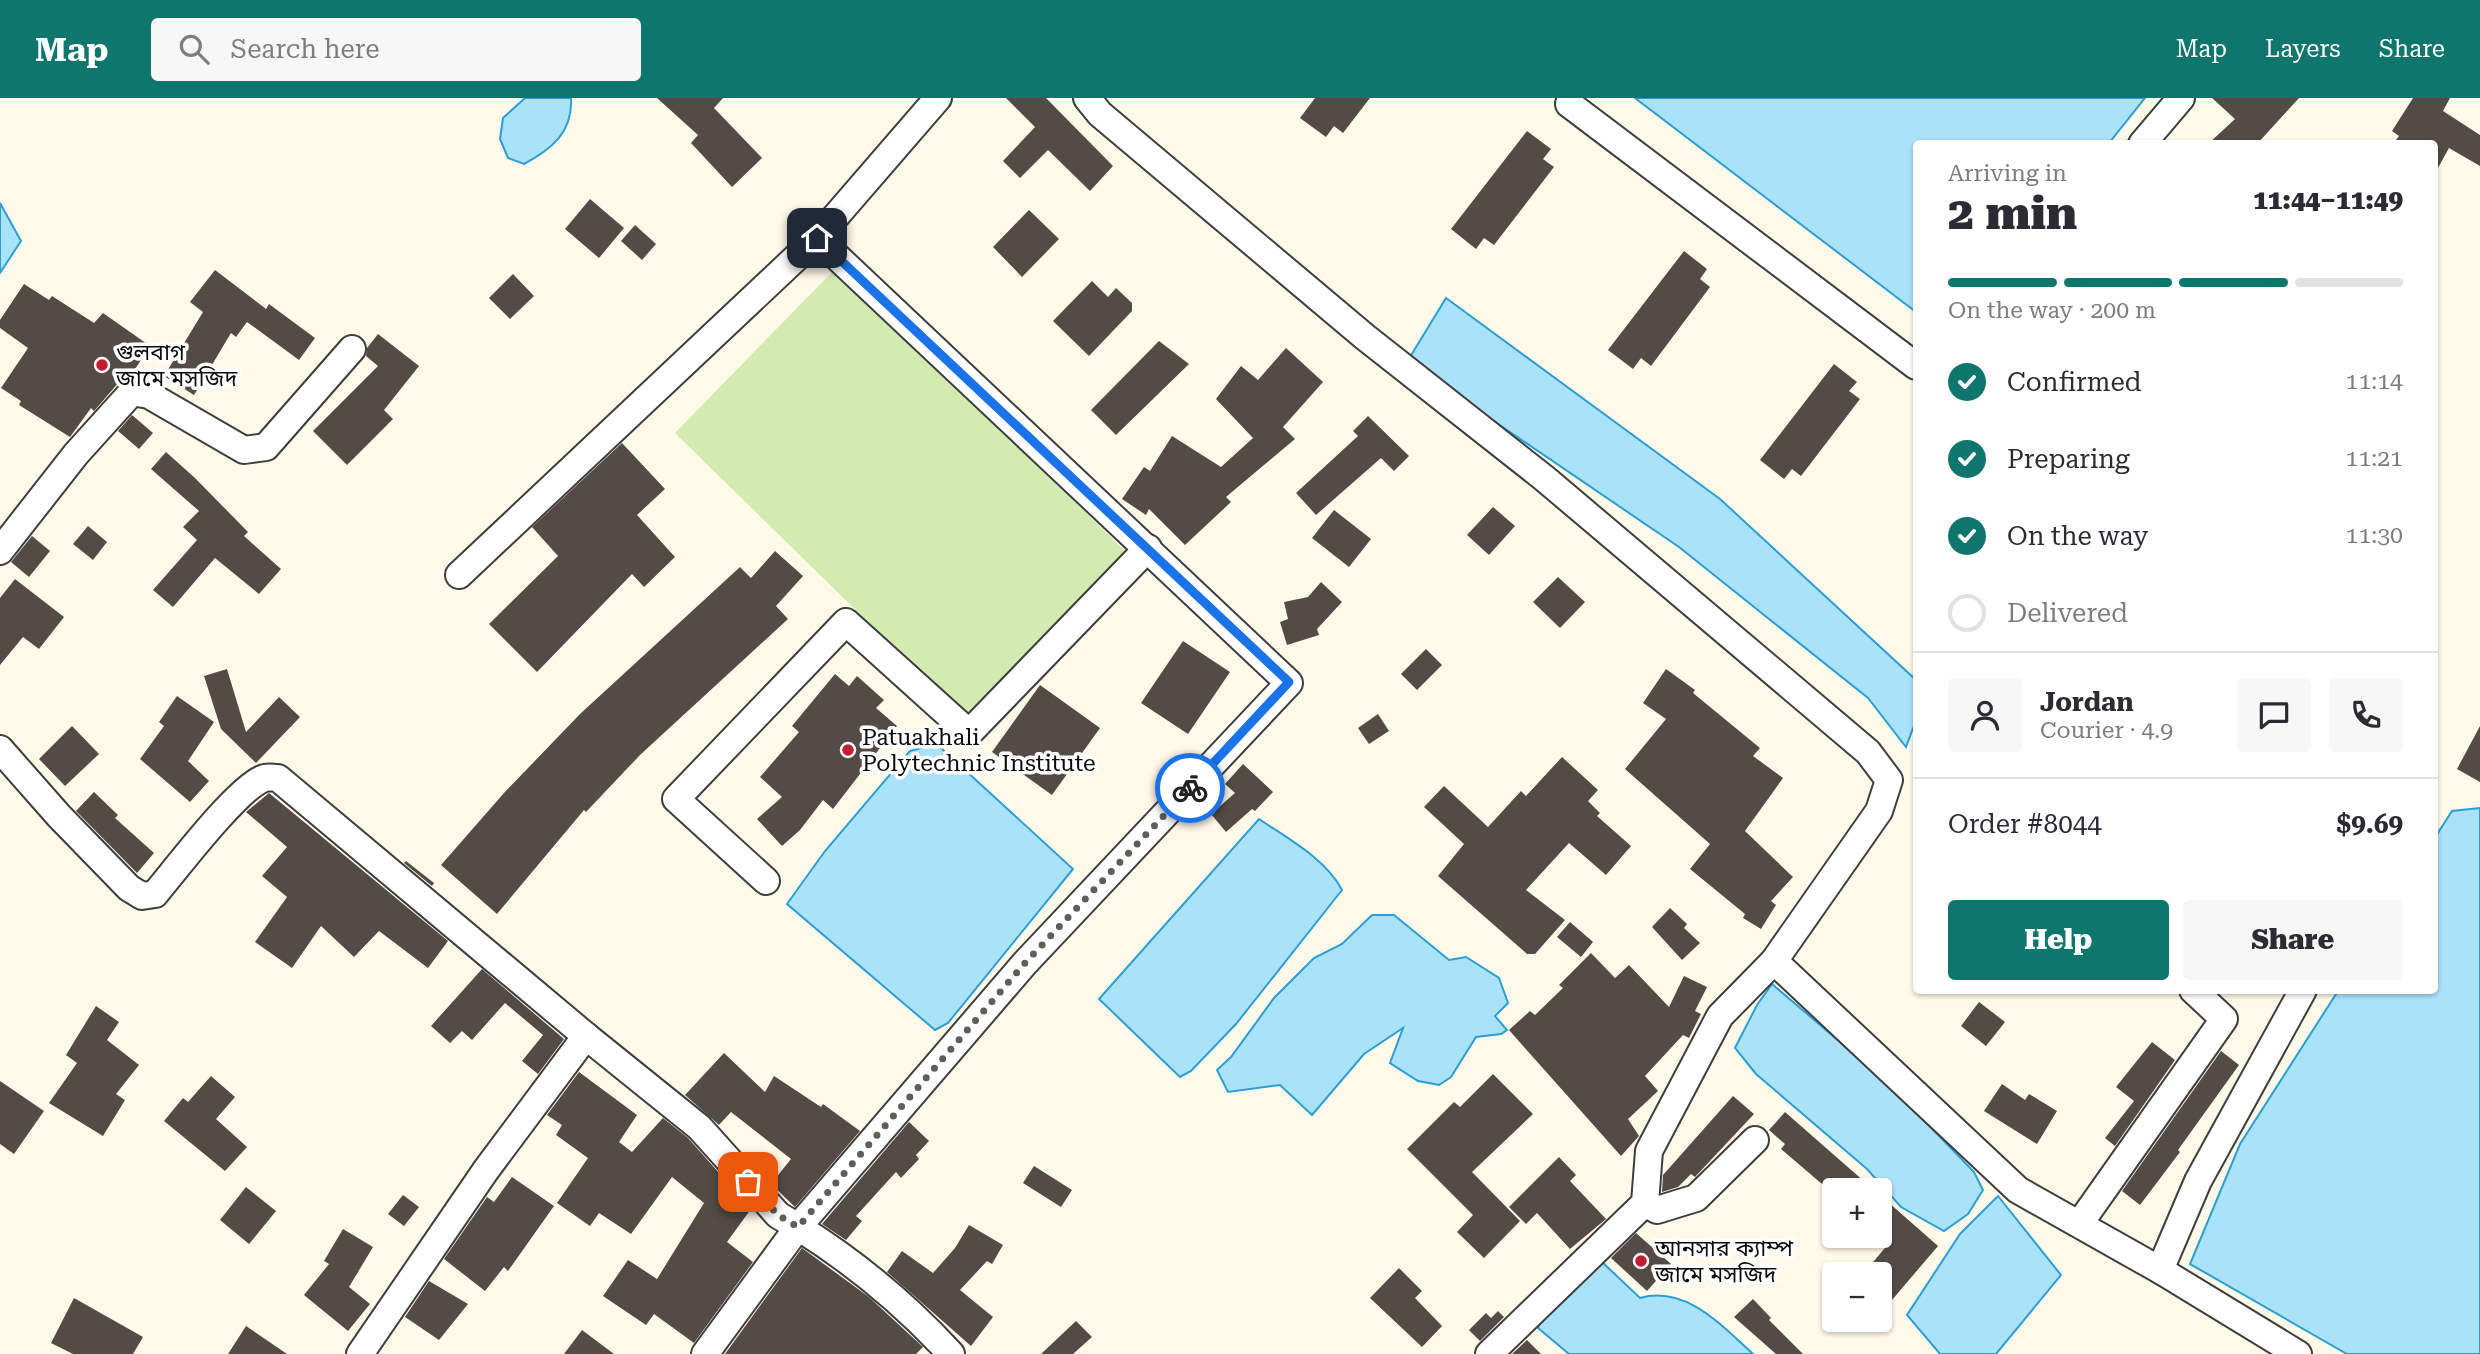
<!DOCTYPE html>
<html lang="en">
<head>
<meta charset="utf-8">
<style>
  :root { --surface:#fff; --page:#f7f7f7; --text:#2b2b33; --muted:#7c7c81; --line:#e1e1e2; --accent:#0f766e }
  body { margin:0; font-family:"Roboto Serif","Noto Sans Bengali",serif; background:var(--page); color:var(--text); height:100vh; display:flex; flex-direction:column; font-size:26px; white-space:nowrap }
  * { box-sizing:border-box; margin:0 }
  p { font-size:23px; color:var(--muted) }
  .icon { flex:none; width:38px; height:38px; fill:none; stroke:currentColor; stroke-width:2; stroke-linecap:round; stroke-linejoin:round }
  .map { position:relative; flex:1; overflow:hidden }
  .side { position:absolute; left:1913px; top:42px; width:525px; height:854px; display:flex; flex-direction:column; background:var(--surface); border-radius:7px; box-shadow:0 2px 5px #0004 }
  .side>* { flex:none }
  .buttons { position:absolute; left:1822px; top:1080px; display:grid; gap:14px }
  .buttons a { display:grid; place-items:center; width:70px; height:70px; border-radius:7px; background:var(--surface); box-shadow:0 2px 5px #0004; font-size:35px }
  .pin { position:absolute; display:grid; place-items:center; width:60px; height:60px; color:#fff; margin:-30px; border-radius:14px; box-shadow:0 4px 10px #0006 }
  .courier { position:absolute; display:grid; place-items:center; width:70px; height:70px; margin:-35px; border:5px solid #1a73e8; border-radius:50%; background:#fff; color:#222; box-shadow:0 2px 9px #0007 }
  .headline em { font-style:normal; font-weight:800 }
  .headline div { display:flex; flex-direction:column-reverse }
  .headline { display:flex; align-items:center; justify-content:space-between; height:119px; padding:0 35px }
  h1 { font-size:46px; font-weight:800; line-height:52px }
  .bar { display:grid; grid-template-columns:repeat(4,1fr); gap:10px 7px; align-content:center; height:84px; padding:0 35px }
  .bar i { height:9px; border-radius:5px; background:var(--line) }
  .bar .selected { background:var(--accent) }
  .bar p { grid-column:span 4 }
  .line { display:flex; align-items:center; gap:18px; padding:0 35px; border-top:2px solid var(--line) }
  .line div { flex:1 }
  .round { display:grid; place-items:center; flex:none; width:74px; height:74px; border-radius:7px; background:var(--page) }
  ol { padding:0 35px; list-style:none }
  li { display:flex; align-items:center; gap:21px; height:77px }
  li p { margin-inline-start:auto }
  li .icon { padding:7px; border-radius:50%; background:var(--accent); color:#fff; stroke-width:4 }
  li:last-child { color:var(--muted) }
  li i { width:38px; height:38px; border:4px solid var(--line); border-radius:50% }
  .action { display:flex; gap:14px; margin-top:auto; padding:14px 35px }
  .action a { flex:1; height:80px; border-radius:7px; background:var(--accent); color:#fff; font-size:28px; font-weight:800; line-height:80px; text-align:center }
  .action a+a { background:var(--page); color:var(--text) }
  header { display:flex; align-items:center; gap:42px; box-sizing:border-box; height:98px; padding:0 35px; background:var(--accent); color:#fff }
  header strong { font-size:33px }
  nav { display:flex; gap:38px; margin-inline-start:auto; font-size:24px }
  .search { width:490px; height:63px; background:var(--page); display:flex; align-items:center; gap:18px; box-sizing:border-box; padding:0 24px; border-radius:7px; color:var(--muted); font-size:26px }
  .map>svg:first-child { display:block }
  .green { fill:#d3ebb1 }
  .water { fill:#aae2fa; stroke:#2d9ed5; stroke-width:2 }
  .building { fill:#544b47 }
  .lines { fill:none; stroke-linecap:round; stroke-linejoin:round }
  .minor-casing { stroke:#3e3e3e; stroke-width:30 }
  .minor { stroke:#fff; stroke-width:26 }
  .done { stroke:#605e59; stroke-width:7; stroke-dasharray:0 12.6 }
  .route { stroke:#1a73e8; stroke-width:9 }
  .poi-dot { fill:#c31b2f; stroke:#fff; stroke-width:2.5 }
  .labels { text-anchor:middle; stroke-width:7; stroke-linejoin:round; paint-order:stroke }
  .poi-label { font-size:23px; fill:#0b0b0b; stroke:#fff; text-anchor:start }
</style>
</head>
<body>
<header>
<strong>Map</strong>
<div class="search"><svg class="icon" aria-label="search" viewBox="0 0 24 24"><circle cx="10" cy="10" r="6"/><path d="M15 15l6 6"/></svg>Search here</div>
<nav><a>Map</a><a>Layers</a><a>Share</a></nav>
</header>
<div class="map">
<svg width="2480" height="1256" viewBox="0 0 2480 1256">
  <rect width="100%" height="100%" fill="#fff9e9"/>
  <path class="green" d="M836,170L1126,454L965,619L675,335Z"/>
  <g class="water">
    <path d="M525,0H571C573,34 552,51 524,66L508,60L500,41L503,20Z"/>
    <path d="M1635,0H2145L2109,45L1916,46V214Z"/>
    <path d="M0,105L21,143L0,175Z"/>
    <path d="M1446,200L1720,401L1916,582V622L1906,649L1868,600L1679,449L1407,264Z"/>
    <path d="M931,647L941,650L1073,771L948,925L935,932L787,806L825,753L910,653Z"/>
    <path d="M2480,710V1256H2347L2190,1166L2240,1046L2338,893L2434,892V741L2452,713Z"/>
    <path d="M1259,721C1287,740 1326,761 1342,792L1236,926L1191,973L1180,979L1099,901Z"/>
    <path d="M1372,817H1394L1449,862L1466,859L1499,880L1508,905L1495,918L1507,932L1501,936L1476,939L1451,979L1439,987L1418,983L1390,965L1403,930L1364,956L1312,1017L1280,987L1228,994L1217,972L1231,959L1274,900L1314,860L1342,846Z"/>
    <path d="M1772,886L1887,984L1974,1074L1983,1092L1968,1116L1944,1133L1901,1109L1867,1071L1756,976L1735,950L1757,907Z"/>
    <path d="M1998,1098L2061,1177L1996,1256H1940L1907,1217L1960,1136Z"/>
    <path d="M1601,1163L1640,1200C1686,1187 1722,1228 1753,1256H1569L1538,1230L1542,1218Z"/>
  </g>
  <g class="building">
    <path d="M657,0H723L714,10L762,60L732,89L691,45L698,37Z"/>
    <path d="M1006,0H1046L1113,68L1090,93L1048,52L1020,80L1003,63L1035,29Z"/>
    <path d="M1315,0H1370L1343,35L1334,28L1326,39L1300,20Z"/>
    <path d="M2212,0H2299L2257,46H2208L2235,21Z"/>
    <path d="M2413,0H2450L2443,13L2480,37V68L2449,50L2434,77V46H2393L2399,38L2392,33Z"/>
    <path d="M1527,33L1551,51L1543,61L1554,69L1494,147L1484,140L1476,151L1451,131Z"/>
    <path d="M590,101L624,130L599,160L565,131Z"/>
    <path d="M1029,112L1059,141L1022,179L993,149Z"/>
    <path d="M635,127L656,146L642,162L621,143Z"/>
    <path d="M1684,153L1707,171L1700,181L1710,189L1651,268L1641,260L1633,271L1608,252Z"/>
    <path d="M215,172L266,211L269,206L315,240L299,262L247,224L236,239L231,235L194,297L164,278L203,214L190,204Z"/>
    <path d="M513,176L534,198L510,221L489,200Z"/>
    <path d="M1092,183L1108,199L1116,190L1132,205V213L1089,258L1053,223Z"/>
    <path d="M24,186L49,202L52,198L94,225L103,215L150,248L130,279L120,283L94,313L91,310L70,339L19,307L21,303L1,290L28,250L0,230V222Z"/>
    <path d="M378,236L419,268L384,312L393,321L347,367L313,333L378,268L366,258L367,250Z"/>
    <path d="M1159,243L1189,266L1116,337L1091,312Z"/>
    <path d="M1286,250L1323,284L1283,329L1295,341L1226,399L1231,404L1185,447L1149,411L1146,417L1122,401L1144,369L1150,373L1172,338L1221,369L1253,340L1216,301L1241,268L1258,282Z"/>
    <path d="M1834,266L1857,284L1849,293L1860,301L1801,378L1792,371L1784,381L1760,362Z"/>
    <path d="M132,317L153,335L139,351L118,333Z"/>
    <path d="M1368,318L1409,358L1394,373L1381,360L1316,417L1296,395L1358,338L1353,333Z"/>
    <path d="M622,345L665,391L637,417L675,459L644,489L632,476L537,574L489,526L558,458L532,429Z"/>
    <path d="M166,354L195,380L248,434L244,438L281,471L259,496L215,460L173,509L153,492L197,442L183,429L199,413L151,371Z"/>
    <path d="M1493,409L1515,428L1489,457L1467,437Z"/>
    <path d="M1334,412L1371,441L1349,469L1312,440Z"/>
    <path d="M88,428L107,444L93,462L73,446Z"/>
    <path d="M32,438L50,453L29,479L11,464Z"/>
    <path d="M775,453L803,478L776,508L788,521L640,657L586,714L584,712L497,816L441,767L504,695L580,616L740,469L751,480Z"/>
    <path d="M1558,479L1585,504L1560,530L1533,504Z"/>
    <path d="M15,481L64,519L39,551L23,539L0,567V500Z"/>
    <path d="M1321,484L1342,504L1317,531L1319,537L1287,547L1280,524L1288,521L1284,504L1308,499Z"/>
    <path d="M1183,543L1230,574L1188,636L1141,605Z"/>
    <path d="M1426,551L1442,567L1417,592L1401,576Z"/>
    <path d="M227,571L246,634L279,599L300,619L256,665L221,631L204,578Z"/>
    <path d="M1666,571L1695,592L1693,595L1760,650L1753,658L1783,680L1745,733L1793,779L1771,803L1776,807L1761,831L1743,820L1745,816L1690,771L1710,746L1625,671L1666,621L1643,605Z"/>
    <path d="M835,576L849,588L857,578L884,602L876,610L897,628L833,711L823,702L800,732L782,748L757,721L782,699L760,679L799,634L792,628Z"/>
    <path d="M1040,587L1100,630L1052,697L992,654Z"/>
    <path d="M177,598L214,624L188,663L209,683L190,704L140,661L164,628L159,624Z"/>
    <path d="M1378,616L1389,633L1369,646L1358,630Z"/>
    <path d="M72,628L99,656L65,688L39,661Z"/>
    <path d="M2480,628V684L2457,671Z"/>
    <path d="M1562,659L1598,692L1588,703L1600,715L1597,718L1631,748L1606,777L1569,745L1526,792L1565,822L1535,856H1527L1438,778L1464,746L1424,709L1444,688L1488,729L1521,693L1526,698Z"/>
    <path d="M1243,666L1273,694L1255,713L1252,711L1226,734L1211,716L1235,695L1225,686Z"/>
    <path d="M94,694L118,717L115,720L154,755L137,775L76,713Z"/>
    <path d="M269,695L448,843L428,870L379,833L354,859L321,828L292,870L255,844L287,799L262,778L287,749L246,714Z"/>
    <path d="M406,763L434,785L432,788L404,765Z"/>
    <path d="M1670,810L1687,826L1684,830L1700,845L1682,862L1652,829Z"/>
    <path d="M1570,824L1593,844L1581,859L1557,839Z"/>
    <path d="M1591,855L1615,880L1629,867L1669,909L1684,878L1707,889L1695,913L1701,916L1689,940L1683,937L1645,978L1658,993L1628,1021L1639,1038L1621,1058L1509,932L1530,913L1535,917L1563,890L1559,887Z"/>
    <path d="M482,871L564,941L538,976L522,963L543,937L505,905L472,942L462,933L450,945L431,928Z"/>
    <path d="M1979,904L2005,924L1986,948L1961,928Z"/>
    <path d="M96,908L119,924L107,942L139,967L116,996L125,1002L103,1038L49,1005L77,965L66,957Z"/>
    <path d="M2152,944L2175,962L2115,1048L2105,1040L2134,1003L2116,989Z"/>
    <path d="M2221,953L2239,967L2178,1052L2180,1054L2140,1107L2122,1093Z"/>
    <path d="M724,955L765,994L774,978L821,1009L823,1006L860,1033L795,1109L771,1086L791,1061L731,1014L719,1027L685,997Z"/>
    <path d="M579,974L637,1017L619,1044L632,1054L663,1020L688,1040L751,1111L727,1144L753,1164L694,1245L654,1216L646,1227L603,1198L628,1162L657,1181L704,1105L672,1079L631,1136L599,1115L590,1128L557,1105L588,1060L556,1037L562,1027L547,1017Z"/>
    <path d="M1493,976L1533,1016L1472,1074L1520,1123L1484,1160L1457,1134L1473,1117L1407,1051L1454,1004L1460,1009Z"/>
    <path d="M211,978L235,999L216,1021L247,1049L225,1073L164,1023L183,1000L188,1004Z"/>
    <path d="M0,983L44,1013L14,1056L0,1046Z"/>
    <path d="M2002,986L2025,1002L2029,996L2057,1013L2037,1046L1984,1013Z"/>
    <path d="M1733,998L1754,1016L1695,1079L1691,1076L1678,1089L1662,1094L1663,1077Z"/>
    <path d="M1785,1014L1874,1092H1829L1781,1051L1785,1046L1769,1032Z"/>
    <path d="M909,1024L929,1043L916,1057L919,1061L901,1080L896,1074L856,1118L862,1123L846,1142L822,1126Z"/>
    <path d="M1559,1059L1576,1077L1570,1083L1606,1121L1570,1151L1537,1115L1526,1126L1509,1109Z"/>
    <path d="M1034,1068L1072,1092L1061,1109L1023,1085Z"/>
    <path d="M512,1079L554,1108L508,1173L504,1169L485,1193L444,1161L487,1099L494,1104Z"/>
    <path d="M246,1089L276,1113L249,1146L220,1122Z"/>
    <path d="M403,1097L419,1109L404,1128L388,1116Z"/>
    <path d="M1880,1097L1938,1148L1880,1216V1176H1863L1890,1144L1880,1136Z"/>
    <path d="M969,1127L1003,1147L992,1166L987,1163L960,1192L993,1219L971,1248L887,1174L902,1153L933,1175L955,1150Z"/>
    <path d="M343,1131L373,1149L349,1189L370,1206L348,1233L304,1197L329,1166L324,1163Z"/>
    <path d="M1636,1135L1671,1166L1647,1193L1611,1160Z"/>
    <path d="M802,1150L869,1199L923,1249L916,1256H725Z"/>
    <path d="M1399,1170L1422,1193L1415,1200L1442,1228L1422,1249L1370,1200Z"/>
    <path d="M429,1183L468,1206L439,1242L405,1219Z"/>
    <path d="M74,1200L143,1239L133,1256H73L51,1245Z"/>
    <path d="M1753,1201L1771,1220L1769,1222L1803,1256H1776L1734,1219Z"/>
    <path d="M1498,1213L1504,1219L1480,1243L1469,1232L1486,1215L1491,1220Z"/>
    <path d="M1076,1223L1092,1239L1073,1256H1041Z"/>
    <path d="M246,1228L287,1256H228Z"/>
    <path d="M582,1232L614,1256H564Z"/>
    <path d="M1527,1242L1541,1256H1512Z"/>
  </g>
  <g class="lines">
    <g class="minor-casing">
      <g id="minor">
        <path d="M1087,0L1100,16L1365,239L1544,380L1868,654L1889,682L1879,713L1774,863L1720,918L1649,1053L1645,1105L1489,1256"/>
        <path d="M1569,6L1916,268"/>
        <path d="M2142,46L2181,0"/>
        <path d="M0,453L76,356L132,294L149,297L244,352L266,349L352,251"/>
        <path d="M459,477L817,140"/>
        <path d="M0,651L59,718L129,790L142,798L155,796C177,770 235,693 262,681C267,678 272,680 278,680L586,938"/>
        <path d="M766,783L676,701L846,524L969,635L1148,450"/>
        <path d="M1774,863L2018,1092L2160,1172"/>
        <path d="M1645,1105L1657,1112L1696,1100L1755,1042"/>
        <path d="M2080,1125L2224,921L2193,892"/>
        <path d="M360,1256L486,1072L586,938L699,1029L778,1117L798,1129L1025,865L1289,585L817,140L938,0"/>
        <path d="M705,1256L798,1129C854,1164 906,1207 951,1256"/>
        <path d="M2298,1256L2160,1172L2198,1083L2303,892"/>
      </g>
    </g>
    <use href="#minor" class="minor"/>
  </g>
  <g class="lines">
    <path class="done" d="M748,1084L778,1117L798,1129L1025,865L1190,690"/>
    <path class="route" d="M817,140L1289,584L1190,690"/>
  </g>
  <g class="poi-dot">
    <circle cx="102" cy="267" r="7"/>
    <circle cx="848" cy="652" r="7"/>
    <circle cx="1641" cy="1163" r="7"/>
  </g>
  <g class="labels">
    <g class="poi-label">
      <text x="116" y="262">গুলবাগ<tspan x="116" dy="26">জামে মসজিদ</tspan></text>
      <text x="862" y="647">Patuakhali<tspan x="862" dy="26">Polytechnic Institute</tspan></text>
      <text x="1655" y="1158">আনসার ক্যাম্প<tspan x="1655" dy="26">জামে মসজিদ</tspan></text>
    </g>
  </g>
</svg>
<div class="buttons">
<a>+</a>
<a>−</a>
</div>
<div class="pin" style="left:748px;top:1084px;background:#ea580c"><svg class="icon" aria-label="bag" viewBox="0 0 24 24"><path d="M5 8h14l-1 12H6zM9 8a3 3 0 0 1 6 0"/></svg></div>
<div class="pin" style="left:817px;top:140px;background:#1f2937"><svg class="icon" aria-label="home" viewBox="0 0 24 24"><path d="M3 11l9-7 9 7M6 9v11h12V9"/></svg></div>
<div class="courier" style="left:1190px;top:690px"><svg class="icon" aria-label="bike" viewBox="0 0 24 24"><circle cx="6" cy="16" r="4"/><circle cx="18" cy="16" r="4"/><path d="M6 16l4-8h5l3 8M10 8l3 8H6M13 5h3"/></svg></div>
<section class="side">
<div class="headline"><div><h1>2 min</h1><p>Arriving in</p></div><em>11:44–11:49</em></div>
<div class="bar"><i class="selected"></i><i class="selected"></i><i class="selected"></i><i></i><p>On the way · 200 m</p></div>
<ol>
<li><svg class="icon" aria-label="check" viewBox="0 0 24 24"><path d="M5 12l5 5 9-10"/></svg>Confirmed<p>11:14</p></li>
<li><svg class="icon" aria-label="check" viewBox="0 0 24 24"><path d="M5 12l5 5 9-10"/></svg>Preparing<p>11:21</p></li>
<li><svg class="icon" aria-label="check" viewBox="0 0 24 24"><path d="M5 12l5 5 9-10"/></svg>On the way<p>11:30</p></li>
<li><i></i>Delivered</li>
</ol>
<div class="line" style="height:126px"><a class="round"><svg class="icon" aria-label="person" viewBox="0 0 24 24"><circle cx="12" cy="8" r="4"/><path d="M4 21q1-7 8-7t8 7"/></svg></a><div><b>Jordan</b><p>Courier · 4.9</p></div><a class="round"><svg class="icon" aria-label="chat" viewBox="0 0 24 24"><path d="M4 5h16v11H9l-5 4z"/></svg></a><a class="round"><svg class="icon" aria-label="phone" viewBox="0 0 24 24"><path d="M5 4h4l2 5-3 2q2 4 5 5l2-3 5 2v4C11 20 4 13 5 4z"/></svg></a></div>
<div class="line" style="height:91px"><div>Order #8044</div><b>$9.69</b></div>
<div class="action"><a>Help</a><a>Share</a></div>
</section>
</div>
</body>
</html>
